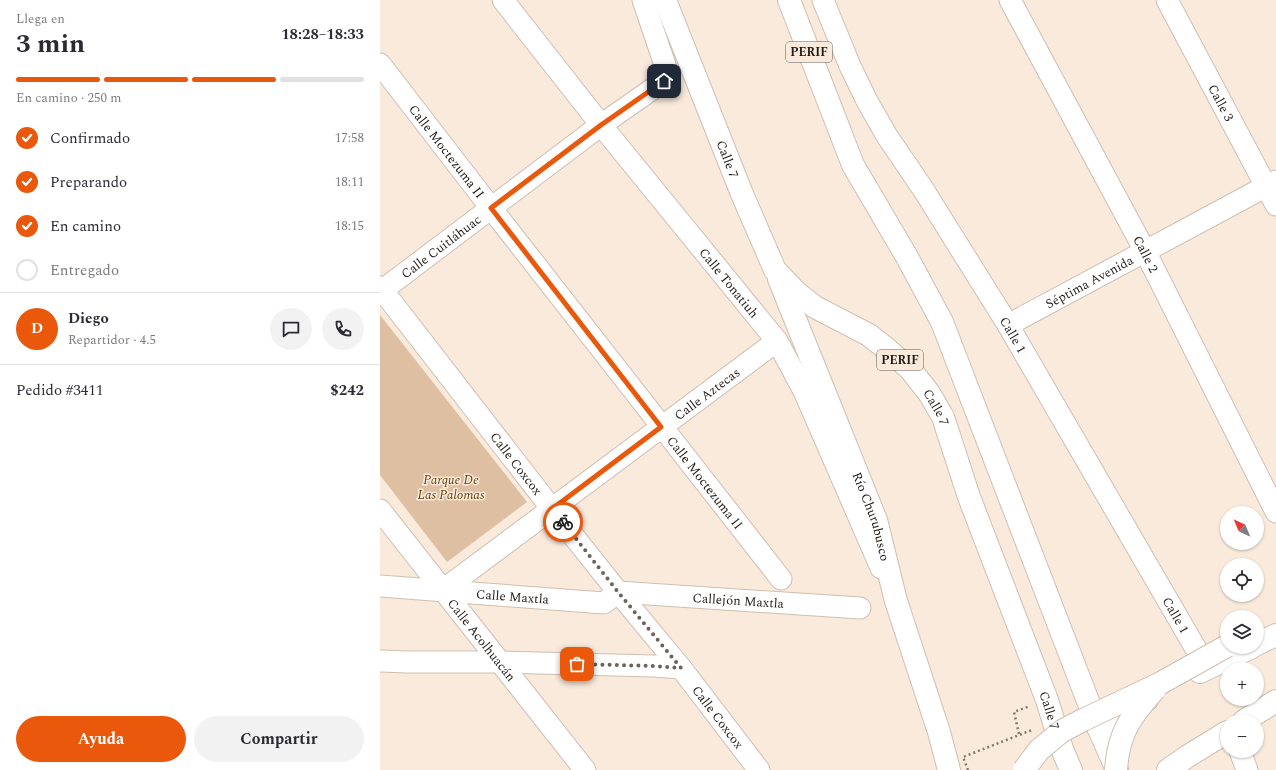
<!DOCTYPE html>
<html lang="es">
<head>
<meta charset="utf-8">
<style>
  :root { --surface:#fff; --page:#f2f2f3; --text:#2b2b33; --muted:#7c7c81; --line:#e1e1e2; --accent:#ea580c }
  body { margin:0; font-family:Spectral,serif; background:var(--page); color:var(--text); height:100vh; display:flex; flex-direction:column; font-size:15px; white-space:nowrap }
  * { box-sizing:border-box; margin:0 }
  p { font-size:13px; color:var(--muted) }
  .icon { flex:none; width:22px; height:22px; fill:none; stroke:currentColor; stroke-width:2; stroke-linecap:round; stroke-linejoin:round }
  .map { position:relative; flex:1; overflow:hidden }
  .drawer { display:flex; flex-direction:column; background:var(--surface); width:380px }
  .drawer>* { flex:none }
  .needle { width:26px; rotate:316deg }
  .fabs { position:absolute; left:840px; top:506px; display:grid; gap:8px }
  .fabs a { display:grid; place-items:center; width:44px; height:44px; border-radius:50%; background:var(--surface); box-shadow:0 1px 3px #0004; font-size:20px }
  .pin { position:absolute; display:grid; place-items:center; width:34px; height:34px; color:#fff; margin:-17px; border-radius:8px; box-shadow:0 2px 6px #0006 }
  .courier { position:absolute; display:grid; place-items:center; width:40px; height:40px; margin:-20px; border:3px solid #ea580c; border-radius:50%; background:#fff; color:#222; box-shadow:0 1px 5px #0007 }
  .summary em { font-style:normal; font-weight:700 }
  .summary div { display:flex; flex-direction:column-reverse }
  .summary { display:flex; align-items:center; justify-content:space-between; height:68px; padding:0 16px }
  h1 { font-size:26px; font-weight:700; line-height:30px }
  .bar { display:grid; grid-template-columns:repeat(4,1fr); gap:6px 4px; align-content:center; height:48px; padding:0 16px }
  .bar i { height:5px; border-radius:3px; background:var(--line) }
  .bar .on { background:var(--accent) }
  .bar p { grid-column:span 4 }
  .line { display:flex; align-items:center; gap:10px; padding:0 16px; border-top:1px solid var(--line) }
  .line div { flex:1 }
  .round { display:grid; place-items:center; flex:none; width:42px; height:42px; border-radius:21px; background:var(--page) }
  ol { padding:0 16px; list-style:none }
  li { display:flex; align-items:center; gap:12px; height:44px }
  li p { margin-inline-start:auto }
  li .icon { padding:4px; border-radius:50%; background:var(--accent); color:#fff; stroke-width:4 }
  li:last-child { color:var(--muted) }
  li i { width:22px; height:22px; border:2px solid var(--line); border-radius:50% }
  .cta { display:flex; gap:8px; margin-top:auto; padding:8px 16px }
  .cta a { flex:1; height:46px; border-radius:24px; background:var(--accent); color:#fff; font-size:16px; font-weight:700; line-height:46px; text-align:center }
  .cta a+a { background:var(--page); color:var(--text) }
  main { display:flex; flex:1; min-height:0 }
  .map>svg:first-child { display:block }
  .green { fill:#debfa1 }
  .lines { fill:none; stroke-linecap:round; stroke-linejoin:round }
  .minor-casing { stroke:#cebfb1; stroke-width:23 }
  .major-casing { stroke:#cebfb1; stroke-width:24 }
  .path { stroke:#82796f; stroke-width:2.5; stroke-dasharray:2 3; stroke-linecap:butt }
  .minor { stroke:#fff; stroke-width:21 }
  .major { stroke:#fff; stroke-width:22 }
  .major-bridge-casing { stroke:#cebfb1; stroke-width:24; stroke-linecap:butt }
  .path-bridge { stroke:#82796f; stroke-width:2.5; stroke-dasharray:2 3; stroke-linecap:butt }
  .major-bridge { stroke:#fff; stroke-width:22 }
  .done { stroke:#6b635b; stroke-width:4; stroke-dasharray:0 7.2 }
  .route { stroke:#ea580c; stroke-width:5 }
  .labels { text-anchor:middle; stroke-width:3; stroke-linejoin:round; paint-order:stroke }
  .shield { fill:#f9eadc; stroke:#605851; stroke-width:1 }
  .shield-label { font-size:12px; font-weight:bold; fill:#1f1a15 }
  .street-label { font-size:13px; fill:#1f1a15; stroke:#f9eadc }
  .park-label { font-size:13px; font-style:italic; fill:#6c410b; stroke:#f9eadc }
</style>
</head>
<body>
<main>
<section class="drawer">
<div class="summary"><div><h1>3 min</h1><p>Llega en</p></div><em>18:28–18:33</em></div>
<div class="bar"><i class="on"></i><i class="on"></i><i class="on"></i><i></i><p>En camino · 250 m</p></div>
<ol>
<li><svg class="icon" aria-label="check" viewBox="0 0 24 24"><path d="M5 12l5 5 9-10"/></svg>Confirmado<p>17:58</p></li>
<li><svg class="icon" aria-label="check" viewBox="0 0 24 24"><path d="M5 12l5 5 9-10"/></svg>Preparando<p>18:11</p></li>
<li><svg class="icon" aria-label="check" viewBox="0 0 24 24"><path d="M5 12l5 5 9-10"/></svg>En camino<p>18:15</p></li>
<li><i></i>Entregado</li>
</ol>
<div class="line" style="height:72px"><b class="round" style="background:var(--accent);color:#fff">D</b><div><b>Diego</b><p>Repartidor · 4.5</p></div><a class="round"><svg class="icon" aria-label="chat" viewBox="0 0 24 24"><path d="M4 5h16v11H9l-5 4z"/></svg></a><a class="round"><svg class="icon" aria-label="phone" viewBox="0 0 24 24"><path d="M5 4h4l2 5-3 2q2 4 5 5l2-3 5 2v4C11 20 4 13 5 4z"/></svg></a></div>
<div class="line" style="height:52px"><div>Pedido #3411</div><b>$242</b></div>
<div class="cta"><a>Ayuda</a><a>Compartir</a></div>
</section>
<div class="map">
<svg width="896" height="770" viewBox="0 0 896 770">
  <rect width="100%" height="100%" fill="#f9eadc"/>
  <path class="green" d="M0,315L147,502L67,562L0,475Z"/>
  <g class="lines">
    <g class="minor-casing">
      <g id="minor">
        <path id="s1" d="M123,0L221,125L397,341L424,391L501,568"/>
        <path id="s2" d="M443,0L470,66L487,101L507,136L543,189L628,325L827,668"/>
        <path id="s3" d="M630,0L765,251L896,512"/>
        <path id="s4" d="M787,0L896,205"/>
        <path id="s5" d="M0,64L111,208L401,579"/>
        <path id="s6" d="M0,287L172,509L238,592L301,668L379,770"/>
        <path id="s7" d="M0,292L221,125L284,81L286,77V68L263,0"/>
        <path id="s8" d="M628,325L896,181"/>
        <path id="s9" d="M0,510L205,770"/>
        <path id="s10" d="M0,586L224,603L238,592L480,608"/>
        <path id="s11" d="M63,590L397,341"/>
        <path d="M0,661L28,662H121L274,666L301,668"/>
        <path d="M860,751L867,770"/>
      </g>
    </g>
    <g class="major-casing">
      <g id="major">
        <path id="s12" d="M285,0L362,194L395,270L417,293L435,307L489,335L508,350L530,369L549,393L563,417L589,497L667,700L682,749L691,770"/>
        <path d="M409,0L473,165L527,257L562,322L718,727L737,770"/>
        <path id="s13" d="M399,279L496,520L516,601L559,732L569,770"/>
        <path d="M877,644L896,635"/>
        <path d="M820,672L872,647"/>
        <path d="M864,721L896,701"/>
        <path d="M718,727L767,700"/>
        <path d="M788,770L808,756L847,732"/>
      </g>
    </g>
    <path class="path" d="M639,734L634,712L650,706"/>
    <use href="#minor" class="minor"/>
    <use href="#major" class="major"/>
    <g class="major-bridge-casing">
      <g id="major-bridge">
        <path d="M644,770L659,750L682,731L703,720L779,684L847,646"/>
        <path d="M736,770C738,734 751,715 775,689"/>
      </g>
    </g>
    <path class="path-bridge" d="M588,770L583,757L652,730"/>
    <use href="#major-bridge" class="major-bridge"/>
  </g>
  <g class="lines">
    <path class="done" d="M183,522L238,592L301,668L274,666L197,664"/>
    <path class="route" d="M183,522L172,509L281,427L111,208L221,125L284,81"/>
  </g>
  <g class="labels">
    <g class="shield">
      <rect x="406" y="42" width="46" height="20" rx="3"/>
      <rect x="497" y="350" width="46" height="20" rx="3"/>
    </g>
    <g class="shield-label">
      <text x="429" y="56">PERIF</text>
      <text x="520" y="364">PERIF</text>
    </g>
    <g class="street-label">
      <text dy="5" stroke="none"><textPath href="#s4" startOffset="116">Calle 3</textPath></text>
      <text dy="5" stroke="none"><textPath href="#s5" startOffset="110">Calle Moctezuma II</textPath></text>
      <text dy="5" stroke="none"><textPath href="#s12" startOffset="171">Calle 7</textPath></text>
      <text dy="5" stroke="none"><textPath href="#s7" startOffset="76">Calle Cuitláhuac</textPath></text>
      <text dy="5" stroke="none"><textPath href="#s3" startOffset="288">Calle 2</textPath></text>
      <text dy="5" stroke="none"><textPath href="#s8" startOffset="92">Séptima Avenida</textPath></text>
      <text dy="5" stroke="none"><textPath href="#s1" startOffset="362">Calle Tonatiuh</textPath></text>
      <text dy="5" stroke="none"><textPath href="#s2" startOffset="386">Calle 1</textPath></text>
      <text dy="5" stroke="none"><textPath href="#s11" startOffset="329">Calle Aztecas</textPath></text>
      <text dy="5" stroke="none"><textPath href="#s12" startOffset="507">Calle 7</textPath></text>
      <text dy="5" stroke="none"><textPath href="#s6" startOffset="223">Calle Coxcox</textPath></text>
      <text dy="5" stroke="none"><textPath href="#s5" startOffset="530">Calle Moctezuma II</textPath></text>
      <text dy="5" stroke="none"><textPath href="#s13" startOffset="255">Río Churubusco</textPath></text>
      <text dy="5" stroke="none"><textPath href="#s10" startOffset="133">Calle Maxtla</textPath></text>
      <text dy="5" stroke="none"><textPath href="#s10" startOffset="363">Callejón Maxtla</textPath></text>
      <text dy="5" stroke="none"><textPath href="#s2" startOffset="710">Calle 1</textPath></text>
      <text dy="5" stroke="none"><textPath href="#s9" startOffset="165">Calle Acolhuacán</textPath></text>
      <text dy="5" stroke="none"><textPath href="#s12" startOffset="831">Calle 7</textPath></text>
      <text dy="5" stroke="none"><textPath href="#s6" startOffset="547">Calle Coxcox</textPath></text>
    </g>
    <g class="park-label">
      <text x="71" y="484">Parque De<tspan x="71" dy="15">Las Palomas</tspan></text>
    </g>
  </g>
</svg>
<div class="fabs">
<a><svg class="needle" viewBox="-14 -14 28 28"><path d="M0-13l5 13h-10z" fill="#e53935"/><path d="M0 13l5-13h-10z" fill="#7c7c81"/></svg></a>
<a><svg class="icon" aria-label="locate" viewBox="0 0 24 24"><circle cx="12" cy="12" r="6"/><path d="M12 2v4M12 18v4M2 12h4M18 12h4"/></svg></a>
<a><svg class="icon" aria-label="layers" viewBox="0 0 24 24"><path d="M12 4l9 5-9 5-9-5zM3 14l9 5 9-5"/></svg></a>
<a>+</a>
<a>−</a>
</div>
<div class="pin" style="left:197px;top:664px;background:#ea580c"><svg class="icon" aria-label="bag" viewBox="0 0 24 24"><path d="M5 8h14l-1 12H6zM9 8a3 3 0 0 1 6 0"/></svg></div>
<div class="pin" style="left:284px;top:81px;background:#1f2937"><svg class="icon" aria-label="home" viewBox="0 0 24 24"><path d="M3 11l9-7 9 7M6 9v11h12V9"/></svg></div>
<div class="courier" style="left:183px;top:522px"><svg class="icon" aria-label="bike" viewBox="0 0 24 24"><circle cx="6" cy="16" r="4"/><circle cx="18" cy="16" r="4"/><path d="M6 16l4-8h5l3 8M10 8l3 8H6M13 5h3"/></svg></div>
</div>
</main>
</body>
</html>
